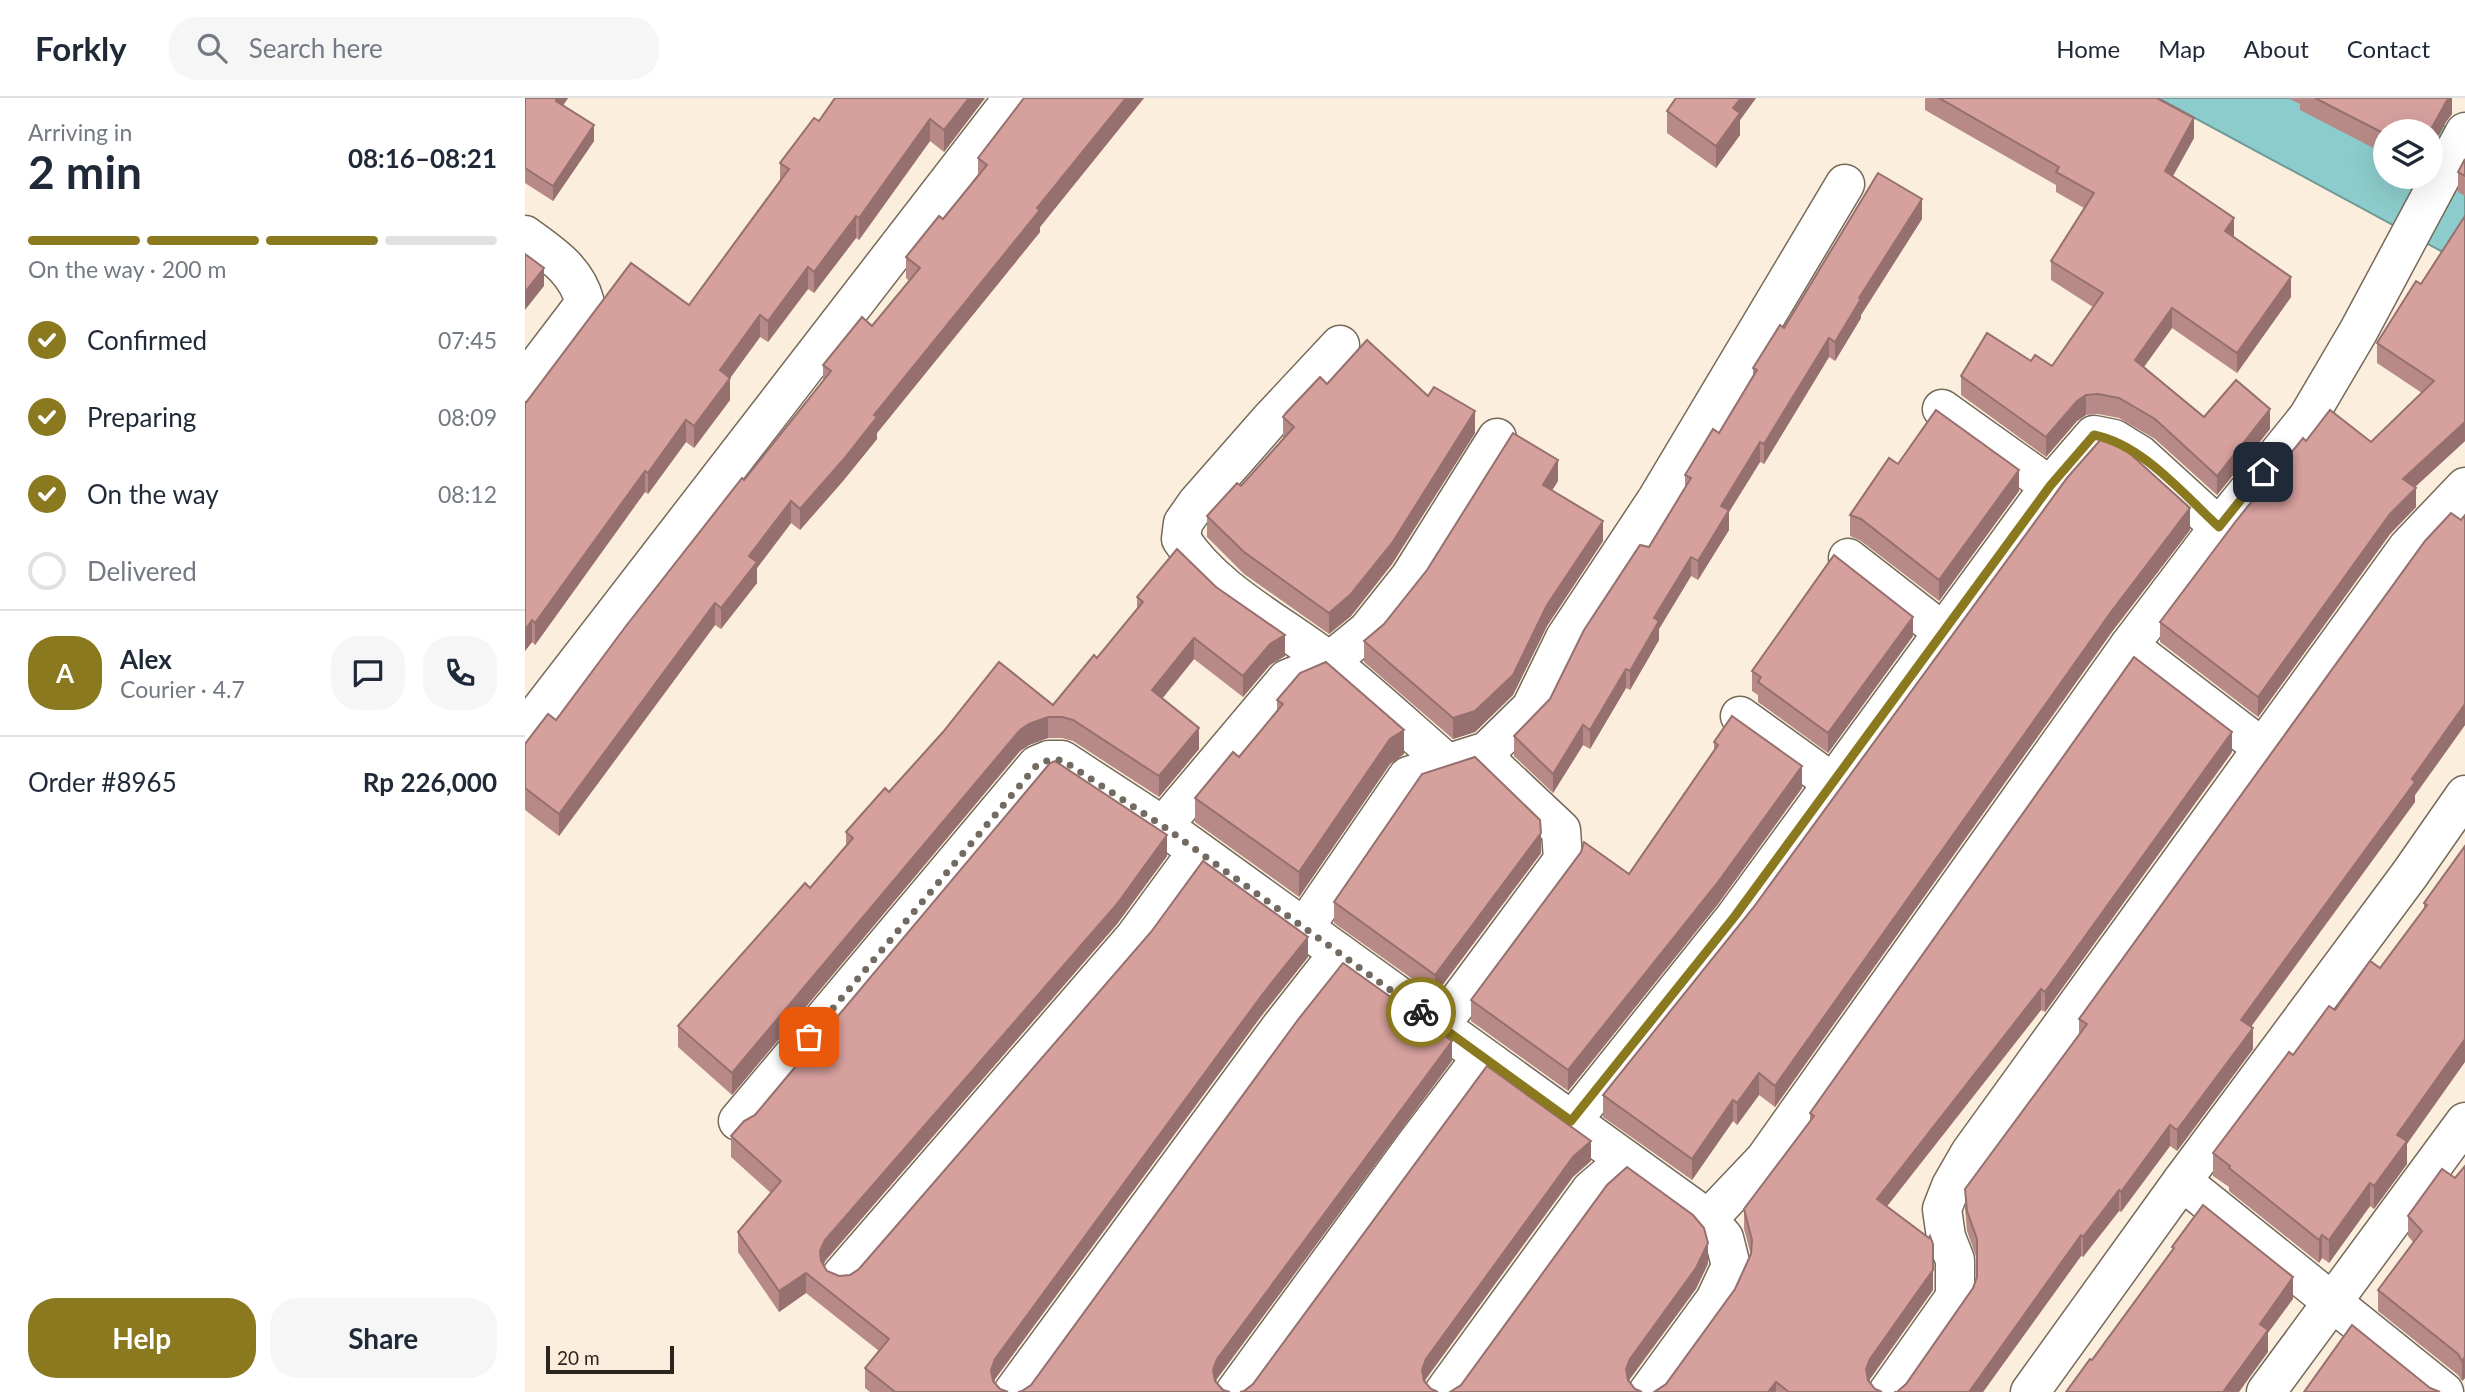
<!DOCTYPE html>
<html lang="en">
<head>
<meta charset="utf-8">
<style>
  :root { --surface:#fff; --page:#f6f6f7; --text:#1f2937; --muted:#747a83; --line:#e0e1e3; --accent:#8a791e }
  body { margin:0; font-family:Lato,sans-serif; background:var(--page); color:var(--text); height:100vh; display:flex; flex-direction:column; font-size:26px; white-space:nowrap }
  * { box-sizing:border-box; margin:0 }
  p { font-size:23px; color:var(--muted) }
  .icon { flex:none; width:38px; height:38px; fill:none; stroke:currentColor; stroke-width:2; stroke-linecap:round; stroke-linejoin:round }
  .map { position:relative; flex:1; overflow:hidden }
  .panel { display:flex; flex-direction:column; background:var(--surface); width:525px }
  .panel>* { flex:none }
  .controls { position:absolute; left:1848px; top:21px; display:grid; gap:14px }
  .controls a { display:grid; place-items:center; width:70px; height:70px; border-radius:50%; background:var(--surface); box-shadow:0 7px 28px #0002; font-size:35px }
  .scale { position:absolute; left:21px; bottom:18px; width:128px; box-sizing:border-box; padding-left:7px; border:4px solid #2a251f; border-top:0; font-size:19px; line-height:24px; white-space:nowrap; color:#2a251f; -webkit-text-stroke:5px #fbeedc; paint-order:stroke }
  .pin { position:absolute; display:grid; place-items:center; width:60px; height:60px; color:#fff; margin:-30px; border-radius:14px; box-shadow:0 4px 10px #0006 }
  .courier { position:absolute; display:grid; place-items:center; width:70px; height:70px; margin:-35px; border:5px solid #8a791e; border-radius:50%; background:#fff; color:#222; box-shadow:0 2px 9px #0007 }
  .summary em { font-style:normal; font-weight:700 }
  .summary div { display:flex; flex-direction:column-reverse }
  .summary { display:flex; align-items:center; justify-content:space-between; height:119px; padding:0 28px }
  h1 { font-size:46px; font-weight:700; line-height:52px }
  .bar { display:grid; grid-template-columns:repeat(4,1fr); gap:10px 7px; align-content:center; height:84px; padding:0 28px }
  .bar i { height:9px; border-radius:5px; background:var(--line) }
  .bar .selected { background:var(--accent) }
  .bar p { grid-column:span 4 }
  .line { display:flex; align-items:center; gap:18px; padding:0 28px; border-top:2px solid var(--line) }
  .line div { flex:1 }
  .round { display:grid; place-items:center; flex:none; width:74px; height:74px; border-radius:28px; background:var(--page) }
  ol { padding:0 28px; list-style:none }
  li { display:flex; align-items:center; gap:21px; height:77px }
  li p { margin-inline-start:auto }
  li .icon { padding:7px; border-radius:50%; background:var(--accent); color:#fff; stroke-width:4 }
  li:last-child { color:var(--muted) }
  li i { width:38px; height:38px; border:4px solid var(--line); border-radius:50% }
  .primary-button { display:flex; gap:14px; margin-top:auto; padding:14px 28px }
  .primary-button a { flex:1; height:80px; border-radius:28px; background:var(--accent); color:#fff; font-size:28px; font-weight:700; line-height:80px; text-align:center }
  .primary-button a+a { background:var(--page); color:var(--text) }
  header { display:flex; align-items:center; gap:42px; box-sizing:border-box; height:98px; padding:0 35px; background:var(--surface); border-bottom:2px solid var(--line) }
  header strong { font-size:33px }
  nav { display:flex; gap:38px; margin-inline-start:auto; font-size:24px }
  .search { width:490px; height:63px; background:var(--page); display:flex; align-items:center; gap:18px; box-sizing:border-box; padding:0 24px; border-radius:28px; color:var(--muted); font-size:26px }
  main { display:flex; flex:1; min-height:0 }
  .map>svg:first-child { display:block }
  .water { fill:#8dcccc; stroke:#6f9a98; stroke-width:2; fill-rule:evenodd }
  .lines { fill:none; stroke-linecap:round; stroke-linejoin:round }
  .street-casing { stroke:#756a5a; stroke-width:41 }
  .street { stroke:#fff; stroke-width:38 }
  .wall { fill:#b88a87 }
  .shaded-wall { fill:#96706e }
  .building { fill:#d6a09d; stroke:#96706e; stroke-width:2 }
  .done { stroke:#736b61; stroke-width:7; stroke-dasharray:0 12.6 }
  .route { stroke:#8a791e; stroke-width:9 }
</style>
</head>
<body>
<header>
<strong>Forkly</strong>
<div class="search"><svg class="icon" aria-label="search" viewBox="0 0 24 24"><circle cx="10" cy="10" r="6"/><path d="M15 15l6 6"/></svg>Search here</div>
<nav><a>Home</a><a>Map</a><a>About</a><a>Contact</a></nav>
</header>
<main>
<section class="panel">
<div class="summary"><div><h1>2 min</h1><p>Arriving in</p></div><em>08:16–08:21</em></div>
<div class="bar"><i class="selected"></i><i class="selected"></i><i class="selected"></i><i></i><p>On the way · 200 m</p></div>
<ol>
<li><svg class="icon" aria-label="check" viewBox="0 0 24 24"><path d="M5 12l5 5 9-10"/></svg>Confirmed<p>07:45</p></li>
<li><svg class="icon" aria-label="check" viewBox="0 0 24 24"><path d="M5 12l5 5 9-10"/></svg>Preparing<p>08:09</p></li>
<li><svg class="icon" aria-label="check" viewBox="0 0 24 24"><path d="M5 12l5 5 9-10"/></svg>On the way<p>08:12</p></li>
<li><i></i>Delivered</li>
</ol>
<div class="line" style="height:126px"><b class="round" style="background:var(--accent);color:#fff">A</b><div><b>Alex</b><p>Courier · 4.7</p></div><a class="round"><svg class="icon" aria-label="chat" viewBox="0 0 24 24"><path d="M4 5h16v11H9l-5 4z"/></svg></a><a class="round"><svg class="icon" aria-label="phone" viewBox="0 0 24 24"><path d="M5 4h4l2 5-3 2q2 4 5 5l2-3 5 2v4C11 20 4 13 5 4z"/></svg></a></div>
<div class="line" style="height:91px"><div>Order #8965</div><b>Rp 226,000</b></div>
<div class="primary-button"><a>Help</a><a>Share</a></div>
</section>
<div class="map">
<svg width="1940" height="1294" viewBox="0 0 1940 1294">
  <rect width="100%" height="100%" fill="#fbeedc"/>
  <path class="water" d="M1633,0H1866L1940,39V166ZM1860,33H1906V79H1860Z"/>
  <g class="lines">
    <g class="street-casing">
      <g id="street">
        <path d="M0,137C26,156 52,172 60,205L0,284"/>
        <path d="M815,247L744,323L672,405L658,425L656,441C689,493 756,526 805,564C845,596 884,632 923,666"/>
        <path d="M1417,311L1525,388"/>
        <path d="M1323,460L1418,534"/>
        <path d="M1604,548L1739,651"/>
        <path d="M1215,618L1308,685"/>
        <path d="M0,632L488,0"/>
        <path d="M638,728L762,581L804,564L842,533L885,479L972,340"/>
        <path d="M779,830L883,678L962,653L1006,610L1040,540L1132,401L1320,86"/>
        <path d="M915,928L1038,762L1036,732L970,670L962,653"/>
        <path d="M213,1023L512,667L524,662H537L638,728L1183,1121L1199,1140L1206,1168L1190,1202L1123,1294"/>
        <path d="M1047,1023L1210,819L1525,388L1569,337L1589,341L1615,357L1694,429"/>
        <path d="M1657,1083L1919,1294"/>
        <path d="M1183,1121L1240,1061L1604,548L1694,429L1783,319L1833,234L1940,34"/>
        <path d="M317,1177L609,840L672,754"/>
        <path d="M488,1294L755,930L814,855"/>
        <path d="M710,1294L891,1046L957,959"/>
        <path d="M919,1294L1066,1092L1101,1062"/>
        <path d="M1363,1294L1430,1199V1162L1421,1139L1417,1111L1426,1088L1445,1055L1883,449L1940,389"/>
        <path d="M1505,1294L1657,1083L1885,776L1940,697"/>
        <path d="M1741,1294L1940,1024"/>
      </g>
    </g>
    <use href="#street" class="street"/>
  </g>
  <g class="wall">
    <path d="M0,0H43L38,7L69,43L28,103L0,85Z"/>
    <path d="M460,0L419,54L405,43L334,142L331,140L289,195L283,191L243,244L235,239L205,280V302L169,350L161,344L123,396L120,394L10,547L7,544L0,553V306L164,207L255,82V65L294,23Z"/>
    <path d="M499,0H619L515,129V134L352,335V341L318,383L275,432L266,425L232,470V485L196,531L190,527L34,738L0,712V646L31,622L298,283V267L347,228L384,183L381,180V159L418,121L453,79V60Z"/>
    <path d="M1151,0H1231L1215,22V37L1191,70L1142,35V13Z"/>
    <path d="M1400,0H1636L1635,1L1669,40L1648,78L1709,139L1766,199L1712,275L1647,230L1619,269L1679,319L1745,331L1692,397L1630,341L1594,320L1573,316L1561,317L1552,323L1521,359L1436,297V278L1506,263L1527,268L1568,209L1526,182V163L1559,110L1531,94V87L1400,12Z"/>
    <path d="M1763,0H1927V16L1921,24L1906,52V33H1860V56L1775,12V6Z"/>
    <path d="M1940,61V98L1933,94V74Z"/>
    <path d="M1940,118V343L1890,389L1891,409L1865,436L1733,619L1635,544V524L1781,343L1846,344L1897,295L1852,265V245L1896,186Z"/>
    <path d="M1397,121L1336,217V220L1310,263L1304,259L1239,366L1235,364L1204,414V432L1173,482L1166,478L1134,531V542L1105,592L1101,590L1065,651L1058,647L1028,695L989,658V638L1025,601L1124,449L1160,389V377L1194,335L1228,278V270L1259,230Z"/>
    <path d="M802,286L903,298L950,335L867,466L826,518L804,536L719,476L682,439V418L716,388L758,340V319Z"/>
    <path d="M1373,366L1494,393L1414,503L1336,443L1325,438V417Z"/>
    <path d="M1033,383L1027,392L1078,443L1022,528L988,597L950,634L928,641L839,564V543Z"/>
    <path d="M1940,417V627L1890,697V704L1726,929L1728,951L1652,1053L1645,1048L1596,1114L1594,1113L1558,1159L1556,1158L1458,1294H1369H1372L1381,1286L1448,1190L1452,1179V1162L1442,1133L1440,1111V1091L1554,937V921Z"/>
    <path d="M1665,432L1586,535L1250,1009L1234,997L1212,1027L1208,1023L1167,1082L1078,1019V997Z"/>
    <path d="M612,499L760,558L745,567L718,599L669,561L637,601L674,651L634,699L548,643L537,640H523L504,647L495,653L207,997L153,949V928L285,790L321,748V734L364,694L528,607L572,560L612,511Z"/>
    <path d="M1388,538L1303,655L1233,604V597L1227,593V573Z"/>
    <path d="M752,602L879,656L865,666L774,799L670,724V700L714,659L752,613Z"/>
    <path d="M1189,644L1277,690L1193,806L1043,993L946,923V902L1104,776L1189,653Z"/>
    <path d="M1707,654L1520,914L1516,912L1362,1108L1408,1192L1345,1281L1344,1284L1350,1291L1357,1294H1129L1141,1286L1210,1191L1226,1157L1219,1131V1111L1285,1023V1015Z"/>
    <path d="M1940,748L1882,1046V1066L1849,1111L1845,1108L1804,1165L1797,1160L1794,1165L1704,1093V1089L1688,1078V1055L1768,957L1810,912L1855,870L1899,811V805Z"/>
    <path d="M1016,755L910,897L809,825V804Z"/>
    <path d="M642,758L592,826L300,1163L299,1167L302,1173L314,1178L325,1177L783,859L737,917L470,1281L469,1284L475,1291L483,1294H345L340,1290V1270L354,1253L281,1195L254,1214L213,1154V1134L246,1095L206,1059V1038Z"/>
    <path d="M1940,1068V1280L1937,1283L1933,1277L1853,1213V1192L1888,1144L1883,1138V1118L1930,1080Z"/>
  </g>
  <g class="shaded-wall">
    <path d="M32,0H43L31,18V3Z"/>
    <path d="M444,0H460L419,54V32Z"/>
    <path d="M601,0H619L515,129V134L352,335V341L318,383L275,432V411L512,110Z"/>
    <path d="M1216,0H1231L1215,22V37L1191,70V48L1208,10Z"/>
    <path d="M1924,0H1927V16L1921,24L1906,52L1905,33L1921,4Z"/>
    <path d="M1669,20V40L1640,92V73Z"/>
    <path d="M405,21V43L334,142V120Z"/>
    <path d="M69,27V43L28,103V88Z"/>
    <path d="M1397,101V121L1336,217V220L1310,263V244L1334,200Z"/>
    <path d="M331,118V140L289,195V174Z"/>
    <path d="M1709,120V140L1700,133Z"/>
    <path d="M283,169V191L243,244V223Z"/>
    <path d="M19,170V188L0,212V194Z"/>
    <path d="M1766,179V199L1712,275V255Z"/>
    <path d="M1647,210V230L1610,281V262Z"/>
    <path d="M235,217V239L195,294V272Z"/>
    <path d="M1304,240V259L1239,366V346Z"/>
    <path d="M205,280V302L169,350V328Z"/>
    <path d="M1561,297V317L1552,323L1521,359V339L1552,303Z"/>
    <path d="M1745,311V331L1692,397V378Z"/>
    <path d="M950,313V335L867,466L826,518L804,536V515Z"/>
    <path d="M161,322V344L123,396V375Z"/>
    <path d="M1940,324V343L1878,400V381Z"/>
    <path d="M1235,344V364L1204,414V432L1173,482V463L1196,408Z"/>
    <path d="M1033,362V383L1018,407V387Z"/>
    <path d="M1494,372V393L1414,503V482Z"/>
    <path d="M120,373V394L10,547V525Z"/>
    <path d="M1891,390V409L1865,436L1733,619V599L1865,416Z"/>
    <path d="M266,403V425L232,470V485L196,531V510L224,458Z"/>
    <path d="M1665,410V432L1586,535L1250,1009V988L1586,514Z"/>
    <path d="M1078,423V443L1022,528L988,597L950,634L928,641V620L1022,507Z"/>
    <path d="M1166,459V478L1134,531V542L1105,592V573L1129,520Z"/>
    <path d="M190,505V527L34,738V716Z"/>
    <path d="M1388,519V538L1303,655V635Z"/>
    <path d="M7,522V544L0,553V532Z"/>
    <path d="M760,537V558L745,567L718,599V578L745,546Z"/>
    <path d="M669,540V561L627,613V592Z"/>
    <path d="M1101,571V590L1065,651V632Z"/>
    <path d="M1940,606V627L1890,697V704L1716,942V922Z"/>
    <path d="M523,619V640L504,647L495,653L207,997V975L495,632L504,626Z"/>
    <path d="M1058,627V647L1028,695V676Z"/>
    <path d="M674,630V651L634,699V678Z"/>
    <path d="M879,632V656L865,666L774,799V774L865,641Z"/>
    <path d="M1707,634V654L1520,914V894Z"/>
    <path d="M1277,668V690L1193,806L1043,993V972Z"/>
    <path d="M1016,735V755L910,897V877Z"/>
    <path d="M642,737V758L592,826L300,1163L295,1174V1153L300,1142Z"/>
    <path d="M783,839V859L737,917L470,1281L466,1292V1272L470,1261L737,897Z"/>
    <path d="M1516,891V912L1352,1121V1101Z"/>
    <path d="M1728,930V951L1652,1053V1032Z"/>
    <path d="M1940,941V964L1882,1046V1066L1849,1111V1088L1872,1037Z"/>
    <path d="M927,943V963L692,1281L688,1292V1272L692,1261Z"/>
    <path d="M1234,975V997L1212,1027V1005Z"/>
    <path d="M1208,1002V1023L1167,1082V1061Z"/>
    <path d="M1645,1027V1048L1596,1114V1094Z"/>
    <path d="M1066,1043V1063L1048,1079L901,1281L897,1292V1272L901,1261L1048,1059Z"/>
    <path d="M1845,1085V1108L1804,1165V1142Z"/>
    <path d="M1594,1092V1113L1558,1159V1139Z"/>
    <path d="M1556,1137V1158L1458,1294H1444Z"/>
    <path d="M1797,1137V1160L1794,1165V1142Z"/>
    <path d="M1183,1145V1166L1171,1191L1105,1281L1101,1291V1271L1105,1261Z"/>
    <path d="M1408,1172V1192L1345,1281L1341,1291V1271L1345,1261Z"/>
    <path d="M281,1175V1195L254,1214V1193Z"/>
    <path d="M1768,1179V1201L1743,1235V1254L1714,1294H1698L1735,1226Z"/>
    <path d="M1940,1259V1280L1937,1283V1263Z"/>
    <path d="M1251,1284V1294H1243Z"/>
  </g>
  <g class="building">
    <path d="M0,0H32L31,3L69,27L28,88L0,70Z"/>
    <path d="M310,0H444L419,32L405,21L334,120L331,118L289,174L283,169L243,223L235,217L195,272L205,280L169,328L161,322L123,375L120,373L10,525L7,522L0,532V306L106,165L164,207L264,71L255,65L289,20L294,23Z"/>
    <path d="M499,0H601L512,110L515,112L349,317L352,319L318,362L275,411L266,403L224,458L232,464L196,510L190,505L34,716L0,690V646L23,616L31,622L101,528L217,380L219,382L306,273L298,267L337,219L347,228L395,170L381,159L414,118L418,121L462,67L453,60Z"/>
    <path d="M1151,0H1216L1208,10L1215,15L1191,48L1142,13Z"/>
    <path d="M1414,0H1632L1669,20L1640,73L1709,120L1700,133L1766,179L1712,255L1647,210L1610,262L1679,319L1711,282L1745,311L1692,378L1630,321L1594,300L1573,296L1561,297L1552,303L1521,339L1436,278L1462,235L1506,263L1510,257L1527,268L1578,195L1526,163L1569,95L1531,74L1534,69Z"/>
    <path d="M1790,0H1924L1921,4L1905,33H1860V36Z"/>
    <path d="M1940,61V78L1933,74Z"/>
    <path d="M1353,75L1397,101L1334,200L1336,201L1310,244L1304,240L1239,346L1235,344L1196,408L1204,412L1173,463L1166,459L1129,520L1134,523L1105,573L1101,571L1065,632L1058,627L1028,676L989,638L1025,601L1059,532L1115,447L1124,449L1166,380L1160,377L1188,331L1194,335L1232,272L1228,270L1255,227L1259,230Z"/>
    <path d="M1940,118V324L1878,381L1891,390L1865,416L1733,599L1635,524L1711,423L1778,340L1781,343L1805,312L1846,344L1909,283L1852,245L1891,183L1896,186Z"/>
    <path d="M0,156L19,170L0,194Z"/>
    <path d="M842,242L903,298L909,289L950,313L867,445L826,496L804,515L719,454L682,418L712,385L716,388L769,329L758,319L761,315L795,279L802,286Z"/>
    <path d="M1411,312L1494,372L1414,482L1336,421L1325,417L1364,360L1373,366Z"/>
    <path d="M988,335L1033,362L1018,387L1078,423L1022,507L988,577L950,613L928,620L839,543L859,526L902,472Z"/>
    <path d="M1577,340H1581L1602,353L1665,410L1586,514L1250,988L1234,975L1212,1005L1208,1002L1167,1061L1078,997L1228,810L1542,380Z"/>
    <path d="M1926,415L1936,422L1940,417V606L1887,681L1890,684L1716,922L1728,930L1652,1032L1645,1027L1596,1094L1594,1092L1558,1139L1556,1137L1444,1294H1369H1372L1381,1286L1448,1190L1452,1179V1141L1442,1113L1440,1091L1562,926L1554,921L1900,443Z"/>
    <path d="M652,451L691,489L760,537L745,546L718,578L669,540L627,592L674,630L634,678L548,622L537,619H523L504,626L495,632L207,975L153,928L280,785L285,790L328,740L321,734L360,690L364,694L418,634L474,564L528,607L569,557L572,560L618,504L612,499Z"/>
    <path d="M1309,457L1388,519L1303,635L1233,584L1236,579L1227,573Z"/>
    <path d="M1609,559L1707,634L1520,894L1516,891L1352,1101L1404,1140L1405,1138L1408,1146V1172L1345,1261L1341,1271L1343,1282L1350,1291L1357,1294H1264L1251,1284L1243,1294H1129L1141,1286L1210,1191L1226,1156L1227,1142L1219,1111L1289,1018L1285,1015Z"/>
    <path d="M801,564L879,632L865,641L774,774L670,700L708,654L714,659L758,606L752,602L775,575Z"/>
    <path d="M1207,618L1277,668L1193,784L1043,972L946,902L1056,754L1059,744L1104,776L1193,647L1189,644Z"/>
    <path d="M950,659L1015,722L1016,735L910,877L809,804L897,676Z"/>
    <path d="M530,663L642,737L592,806L300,1142L295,1153L296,1163L302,1173L314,1178L325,1177L334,1171L626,834L678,763L783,839L737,897L470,1261L466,1272L468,1283L475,1291L483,1294H368L369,1293L340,1270L364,1241L281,1175L254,1193L213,1134L256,1083L206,1038L219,1023L230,1017L525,665Z"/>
    <path d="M1940,748V941L1872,1037L1882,1043L1849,1088L1845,1085L1804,1142L1797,1137L1794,1142L1704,1070L1705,1068L1688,1055L1764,954L1768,957L1804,908L1810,912L1845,863L1855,870L1902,807L1899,805Z"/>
    <path d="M818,865L927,943L692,1261L688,1272L690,1283L698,1292L705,1294H493L497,1293L506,1287L772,923Z"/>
    <path d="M962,968L1066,1043L1048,1059L901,1261L897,1272L899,1283L906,1291L913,1294H715L719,1293L728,1286Z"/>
    <path d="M1940,1068V1259L1937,1263L1933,1256L1853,1192L1897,1133L1883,1118L1917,1071L1930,1080Z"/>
    <path d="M1102,1069L1168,1117L1179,1130L1183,1145L1171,1170L1105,1261L1101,1271L1103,1282L1110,1291L1117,1294H925L936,1287L1082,1087Z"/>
    <path d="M1678,1107L1768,1179L1735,1226L1743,1232L1698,1294H1541L1565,1261L1567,1262L1649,1150L1647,1149Z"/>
    <path d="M1827,1227L1905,1290L1915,1294H1779Z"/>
  </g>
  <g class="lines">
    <path class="done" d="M284,939L512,667L524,662H537L638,728L896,914"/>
    <path class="route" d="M896,914L1046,1023L1210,818L1525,388L1569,337C1618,347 1658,396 1694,429L1738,374"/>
  </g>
</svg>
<div class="controls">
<a><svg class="icon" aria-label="layers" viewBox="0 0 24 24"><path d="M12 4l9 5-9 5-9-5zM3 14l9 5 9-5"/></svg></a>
</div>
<div class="scale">20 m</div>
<div class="pin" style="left:284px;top:939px;background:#ea580c"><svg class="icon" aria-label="bag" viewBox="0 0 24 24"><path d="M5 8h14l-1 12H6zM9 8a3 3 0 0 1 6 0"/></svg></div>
<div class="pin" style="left:1738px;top:374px;background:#1f2937"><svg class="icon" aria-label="home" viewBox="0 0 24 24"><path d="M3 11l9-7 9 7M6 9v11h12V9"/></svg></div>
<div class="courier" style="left:896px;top:914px"><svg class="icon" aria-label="bike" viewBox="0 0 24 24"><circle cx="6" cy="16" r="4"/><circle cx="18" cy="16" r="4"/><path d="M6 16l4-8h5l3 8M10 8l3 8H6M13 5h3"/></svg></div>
</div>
</main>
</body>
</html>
